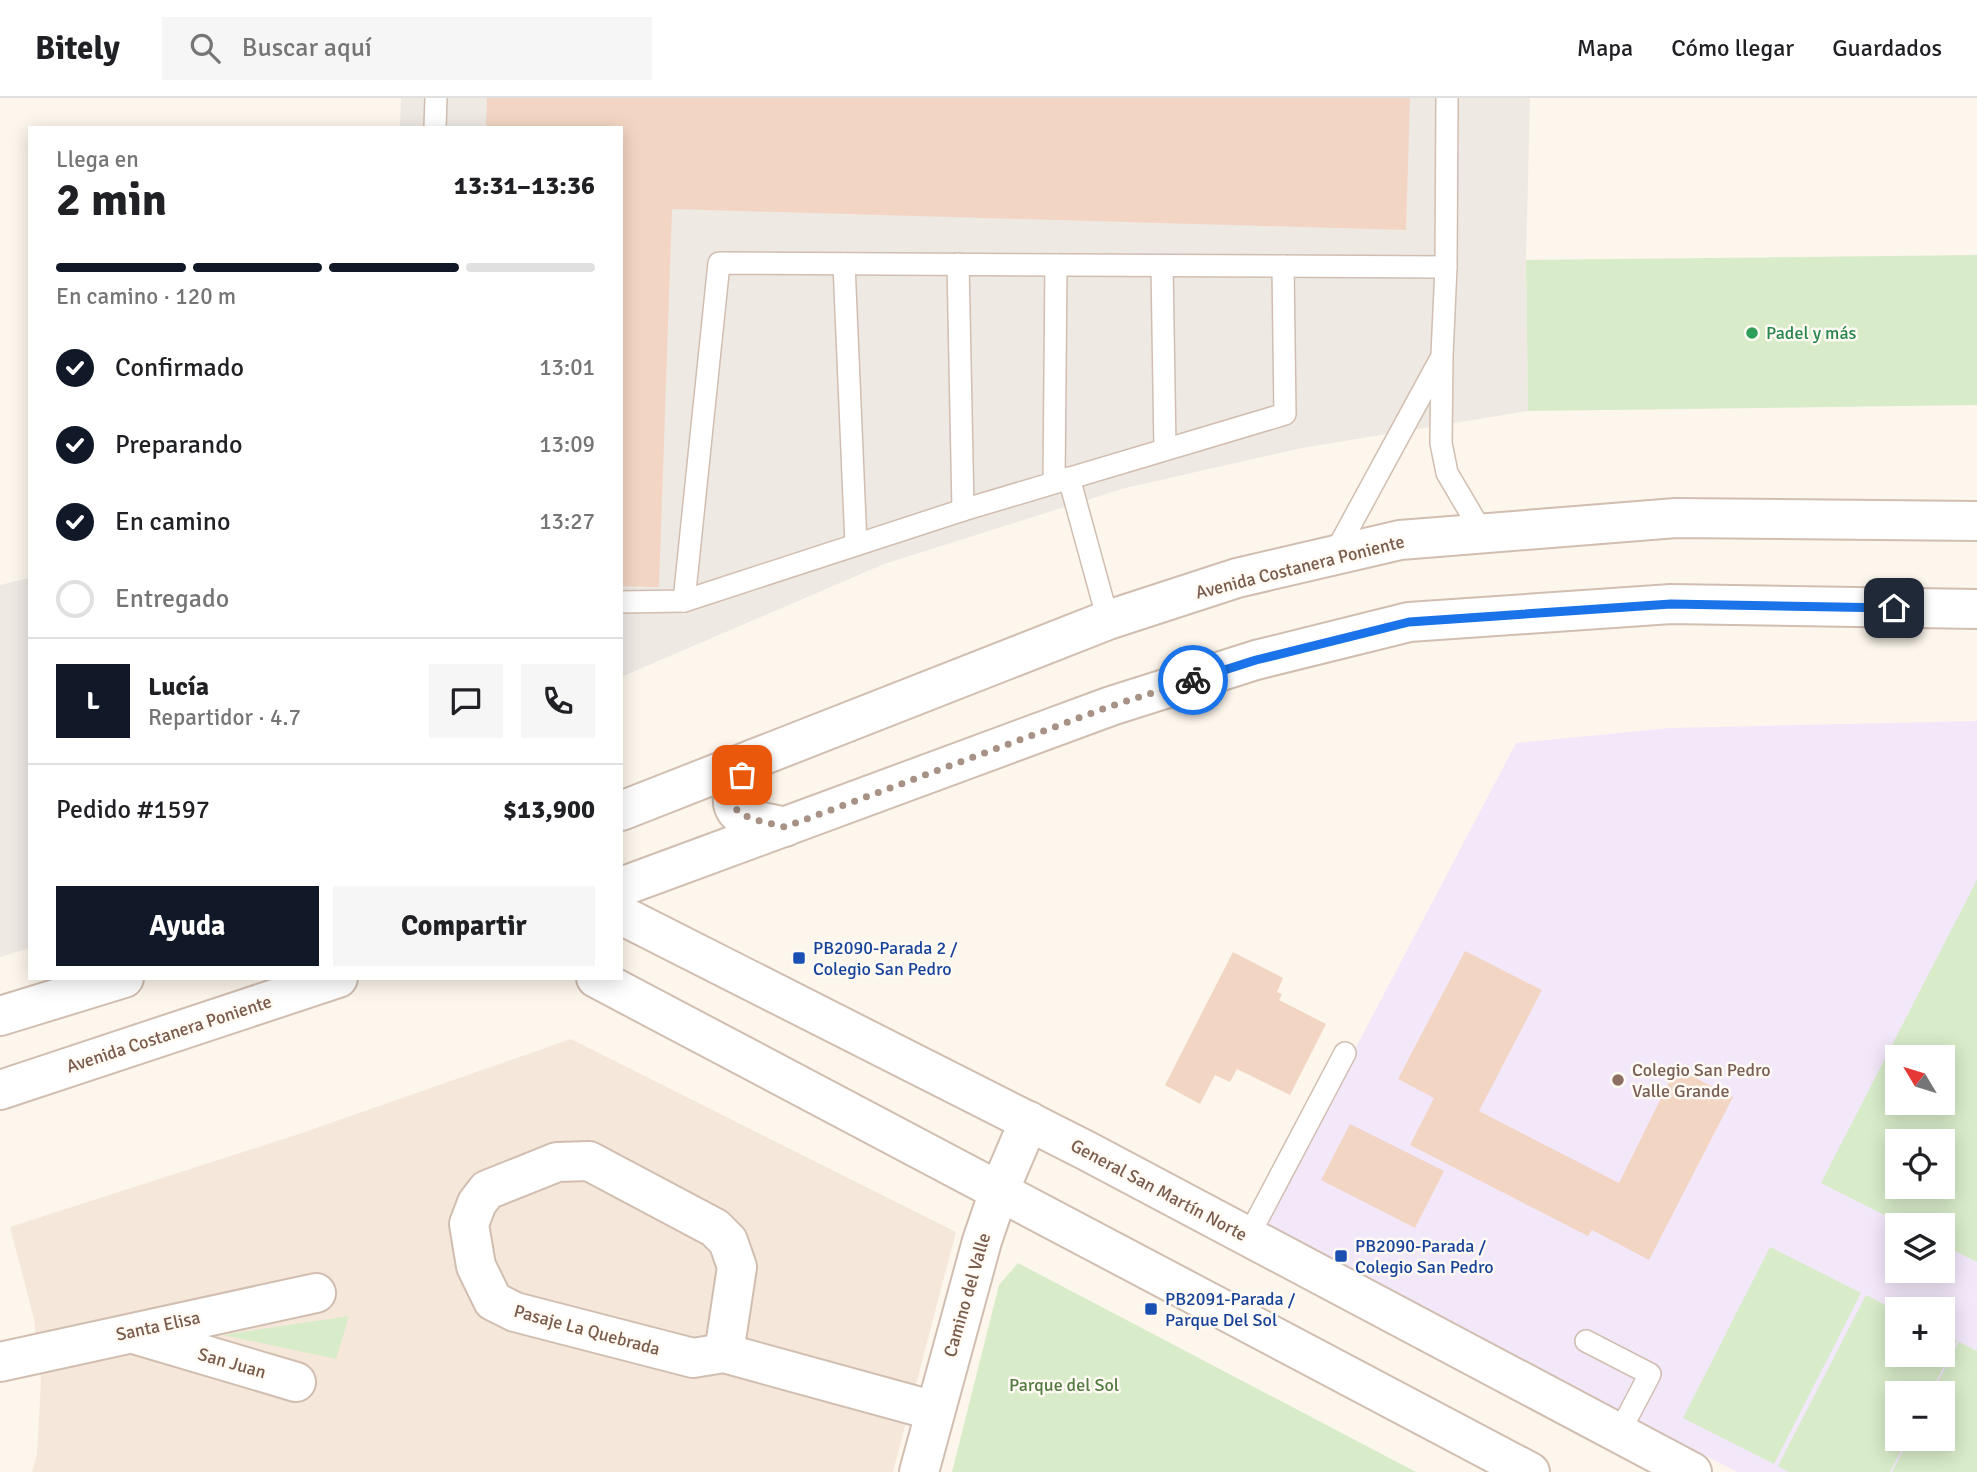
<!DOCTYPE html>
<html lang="es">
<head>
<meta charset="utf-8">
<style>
  :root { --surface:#fff; --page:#f6f6f6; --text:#202124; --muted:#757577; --line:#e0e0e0; --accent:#111827 }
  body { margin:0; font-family:Signika,sans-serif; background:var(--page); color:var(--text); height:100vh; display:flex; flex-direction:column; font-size:26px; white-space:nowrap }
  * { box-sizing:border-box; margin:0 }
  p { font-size:23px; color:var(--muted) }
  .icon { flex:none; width:38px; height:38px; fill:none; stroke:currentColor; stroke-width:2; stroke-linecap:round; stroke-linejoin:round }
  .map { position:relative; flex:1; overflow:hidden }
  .drawer { position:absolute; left:28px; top:28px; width:595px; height:854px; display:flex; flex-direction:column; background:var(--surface); border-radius:0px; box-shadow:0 4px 18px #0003 }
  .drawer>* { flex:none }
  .needle { width:46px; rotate:308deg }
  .controls { position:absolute; left:1885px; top:947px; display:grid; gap:14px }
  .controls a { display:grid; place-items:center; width:70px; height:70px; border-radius:0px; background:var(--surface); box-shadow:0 4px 18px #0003; font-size:35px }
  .pin { position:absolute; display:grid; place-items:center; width:60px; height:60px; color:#fff; margin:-30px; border-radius:14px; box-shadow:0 4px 10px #0006 }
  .courier { position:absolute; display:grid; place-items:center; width:70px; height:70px; margin:-35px; border:5px solid #1a73e8; border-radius:50%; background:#fff; color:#222; box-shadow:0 2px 9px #0007 }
  .summary em { font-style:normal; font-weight:700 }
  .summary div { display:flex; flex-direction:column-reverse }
  .summary { display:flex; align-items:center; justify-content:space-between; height:119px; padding:0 28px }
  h1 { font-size:46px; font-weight:700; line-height:52px }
  .bar { display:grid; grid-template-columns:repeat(4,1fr); gap:10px 7px; align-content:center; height:84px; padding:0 28px }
  .bar i { height:9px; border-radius:5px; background:var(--line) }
  .bar .selected { background:var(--accent) }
  .bar p { grid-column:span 4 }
  .line { display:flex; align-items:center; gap:18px; padding:0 28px; border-top:2px solid var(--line) }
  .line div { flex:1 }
  .round { display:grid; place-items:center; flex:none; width:74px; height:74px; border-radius:0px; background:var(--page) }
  ol { padding:0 28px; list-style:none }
  li { display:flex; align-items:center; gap:21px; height:77px }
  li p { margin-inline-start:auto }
  li .icon { padding:7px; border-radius:50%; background:var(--accent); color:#fff; stroke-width:4 }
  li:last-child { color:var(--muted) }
  li i { width:38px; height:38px; border:4px solid var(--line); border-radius:50% }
  .button { display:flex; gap:14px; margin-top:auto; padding:14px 28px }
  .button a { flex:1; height:80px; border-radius:0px; background:var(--accent); color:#fff; font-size:28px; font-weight:700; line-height:80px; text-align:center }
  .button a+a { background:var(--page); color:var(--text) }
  header { display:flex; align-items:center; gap:42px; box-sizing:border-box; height:98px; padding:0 35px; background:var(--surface); border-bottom:2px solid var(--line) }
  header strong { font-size:33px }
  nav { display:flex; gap:38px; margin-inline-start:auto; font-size:24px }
  .search { width:490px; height:63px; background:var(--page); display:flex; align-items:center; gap:18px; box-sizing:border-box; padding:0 24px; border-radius:0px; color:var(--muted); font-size:26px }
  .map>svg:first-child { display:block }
  .residential { fill:#f5e8da }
  .industrial { fill:#efe9e4 }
  .education { fill:#f3e8fa; fill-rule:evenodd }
  .green { fill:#d8ecc9; fill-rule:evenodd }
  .building { fill:#f3d5c3 }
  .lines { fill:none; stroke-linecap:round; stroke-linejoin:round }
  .service-casing { stroke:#d1beb0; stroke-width:24 }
  .minor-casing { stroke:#d1beb0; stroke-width:42 }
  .tertiary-casing { stroke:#d1beb0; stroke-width:42 }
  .service { stroke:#fff; stroke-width:21 }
  .minor { stroke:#fff; stroke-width:38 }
  .tertiary { stroke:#fff; stroke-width:38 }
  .done { stroke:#a89285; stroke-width:7; stroke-dasharray:0 12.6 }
  .route { stroke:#1a73e8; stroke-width:9 }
  .leisure-dot { fill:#2e9e5b; stroke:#fffaf3; stroke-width:2.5 }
  .transit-dot { fill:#1a4fb4; stroke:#fffaf3; stroke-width:2.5 }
  .education-dot { fill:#8d6e63; stroke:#fffaf3; stroke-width:2.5 }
  .labels { text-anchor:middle; stroke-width:5; stroke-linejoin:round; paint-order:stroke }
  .leisure-label { font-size:18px; fill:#27864d; stroke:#fffaf3; text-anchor:start }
  .street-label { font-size:18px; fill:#7a5c4d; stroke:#fffaf3 }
  .transit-label { font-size:18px; fill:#164399; stroke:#fffaf3; text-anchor:start }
  .education-label { font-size:18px; fill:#785e54; stroke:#fffaf3; text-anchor:start }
  .park-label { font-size:18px; fill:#537a41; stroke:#fffaf3 }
</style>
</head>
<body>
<header>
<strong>Bitely</strong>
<div class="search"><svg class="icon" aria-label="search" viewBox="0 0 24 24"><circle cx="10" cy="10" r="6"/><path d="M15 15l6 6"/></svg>Buscar aquí</div>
<nav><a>Mapa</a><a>Cómo llegar</a><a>Guardados</a></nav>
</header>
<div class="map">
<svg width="1977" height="1374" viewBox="0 0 1977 1374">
  <rect width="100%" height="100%" fill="#fdf6ec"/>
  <path class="residential" d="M571,941L956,1134L893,1374H32L37,1356L41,1283L34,1221L10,1129L299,1036Z"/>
  <g class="industrial">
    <path d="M401,0H1530L1526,162L1528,313L1302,350L1125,390L884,466L621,579V30H400Z"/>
    <path d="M30,480V850L0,859V487Z"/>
  </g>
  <path class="education" d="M1977,623V1374H1737L1262,1128L1516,645L1670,630ZM1897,959H1942V1004H1897ZM1897,1043H1942V1088H1897ZM1897,1127H1942V1172H1897ZM1897,1211H1942V1256H1897ZM1897,1295H1942V1340H1897Z"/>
  <g class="green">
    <path d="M1977,157V307L1528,313L1526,162Z"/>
    <path d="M1977,782V1164L1943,1147L1942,1127H1904L1821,1085ZM1942,959V1004H1897V959ZM1942,1043V1088H1897V1043Z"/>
    <path d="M1770,1149L1861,1195L1774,1366L1683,1320Z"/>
    <path d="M1018,1165L1416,1374H952L999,1187Z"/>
    <path d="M1866,1197L1897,1213V1256H1942L1943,1236L1957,1243L1930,1295H1897V1340L1907,1341L1890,1374H1789L1778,1368Z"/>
    <path d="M349,1218L336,1261L223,1237Z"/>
    <path d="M1959,1244L1977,1253V1374H1892L1909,1341L1942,1340V1295H1932Z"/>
  </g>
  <g class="building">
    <path d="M487,0H1410L1406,132L672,111L659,489L621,488V30H486Z"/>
    <path d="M1465,853L1542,892L1479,1013L1619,1085L1676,970L1733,999L1649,1162L1592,1132L1588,1138L1410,1047L1434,1000L1398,981Z"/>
    <path d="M1233,854L1283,880L1277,894L1282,896L1279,902L1326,926L1290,997L1237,971L1230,984L1215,977L1200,1006L1165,987Z"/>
    <path d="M1350,1026L1444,1073L1415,1130L1321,1082Z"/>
  </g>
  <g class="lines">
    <g class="service-casing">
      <g id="service">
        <path d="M1447,0L1446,169L1442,257L1441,345L1447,375L1483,436"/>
        <path d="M435,30L436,0"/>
        <path d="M844,166L856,447"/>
        <path d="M958,166L963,412"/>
        <path d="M1162,168L1165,351"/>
        <path d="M1069,380L1108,522"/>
        <path d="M1054,384L1056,167"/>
        <path d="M1334,457L1440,262"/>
        <path d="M684,503L719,165L1446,169"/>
        <path d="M621,504L684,503L963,412L1285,316L1283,168"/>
        <path d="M1248,1139L1345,955"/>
        <path d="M1586,1243L1650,1276L1619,1335"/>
      </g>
    </g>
    <g class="minor-casing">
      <g id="minor">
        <path d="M134,1236L296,1284"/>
        <path d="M724,1255L737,1169L728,1143L715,1130L589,1063L557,1064L487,1092L477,1105L469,1126L476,1168L493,1203L515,1214L693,1260L724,1255L935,1313"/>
        <path d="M0,1264L316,1195"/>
        <path d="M919,1374L982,1143L999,1093L1029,1023"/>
      </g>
    </g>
    <g class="tertiary-casing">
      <g id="tertiary">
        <path d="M754,661C742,676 717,709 747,720C759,724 773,726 785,729"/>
        <path d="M621,713L1108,522L1237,480L1400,442L1676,420L1977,423"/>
        <path d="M621,789L1111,608L1256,562L1409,524L1671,506L1977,511"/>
        <path d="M621,817L1087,1053L1692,1374"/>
        <path d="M596,880L1530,1374"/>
        <path d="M0,918L124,880"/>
        <path d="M0,992L338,880"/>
      </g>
    </g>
    <use href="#service" class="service"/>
    <use href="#minor" class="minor"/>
    <use href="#tertiary" class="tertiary"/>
  </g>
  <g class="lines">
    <path class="done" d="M742,677C714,719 755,721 785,729L1111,608L1193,582"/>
    <path class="route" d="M1193,582L1256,562L1409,524L1671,506L1894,510"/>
  </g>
  <circle class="leisure-dot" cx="1752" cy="235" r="7"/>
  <g class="transit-dot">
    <rect x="792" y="853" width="14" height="14" rx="3.5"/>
    <rect x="1334" y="1151" width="14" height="14" rx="3.5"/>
    <rect x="1144" y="1204" width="14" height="14" rx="3.5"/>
  </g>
  <circle class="education-dot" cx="1618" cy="982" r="7"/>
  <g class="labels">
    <g class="leisure-label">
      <text x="1766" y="241">Padel y más</text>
    </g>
    <g class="street-label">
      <text transform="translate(1300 469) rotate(-14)" y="6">Avenida Costanera Poniente</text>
      <text transform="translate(169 936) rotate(-18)" y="6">Avenida Costanera Poniente</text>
      <text transform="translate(1159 1092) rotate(28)" y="6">General San Martín Norte</text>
      <text transform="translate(967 1197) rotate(-74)" y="6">Camino del Valle</text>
      <text transform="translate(158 1228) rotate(-12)" y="6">Santa Elisa</text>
      <text transform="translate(587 1232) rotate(15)" y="6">Pasaje La Quebrada</text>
      <text transform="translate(232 1265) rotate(16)" y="6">San Juan</text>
    </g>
    <g class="transit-label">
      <text x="813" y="856">PB2090-Parada 2 /<tspan x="813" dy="21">Colegio San Pedro</tspan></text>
      <text x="1355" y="1154">PB2090-Parada /<tspan x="1355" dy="21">Colegio San Pedro</tspan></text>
      <text x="1165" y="1207">PB2091-Parada /<tspan x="1165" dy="21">Parque Del Sol</tspan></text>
    </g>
    <g class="education-label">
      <text x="1632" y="978">Colegio San Pedro<tspan x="1632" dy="21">Valle Grande</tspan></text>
    </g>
    <g class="park-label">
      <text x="1064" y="1293">Parque del Sol</text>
    </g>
  </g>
</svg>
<div class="controls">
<a><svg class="needle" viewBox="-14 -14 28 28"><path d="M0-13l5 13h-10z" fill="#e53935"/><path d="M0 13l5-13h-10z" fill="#757577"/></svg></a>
<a><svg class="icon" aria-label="locate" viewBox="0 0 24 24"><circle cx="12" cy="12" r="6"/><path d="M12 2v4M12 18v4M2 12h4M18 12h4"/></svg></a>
<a><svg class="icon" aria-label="layers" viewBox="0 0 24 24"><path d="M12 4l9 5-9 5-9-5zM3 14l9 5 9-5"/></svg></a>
<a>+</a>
<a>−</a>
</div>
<div class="pin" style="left:742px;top:677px;background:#ea580c"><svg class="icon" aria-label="bag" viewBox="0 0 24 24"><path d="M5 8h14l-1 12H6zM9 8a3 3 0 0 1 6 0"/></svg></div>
<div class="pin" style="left:1894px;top:510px;background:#1f2937"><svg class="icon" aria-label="home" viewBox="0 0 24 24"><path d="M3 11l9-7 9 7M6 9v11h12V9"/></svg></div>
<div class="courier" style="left:1193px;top:582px"><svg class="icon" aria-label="bike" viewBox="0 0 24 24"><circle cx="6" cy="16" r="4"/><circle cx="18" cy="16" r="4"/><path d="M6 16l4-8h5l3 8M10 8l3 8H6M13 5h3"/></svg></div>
<section class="drawer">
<div class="summary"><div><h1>2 min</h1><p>Llega en</p></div><em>13:31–13:36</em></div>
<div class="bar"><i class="selected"></i><i class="selected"></i><i class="selected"></i><i></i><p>En camino · 120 m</p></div>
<ol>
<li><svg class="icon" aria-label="check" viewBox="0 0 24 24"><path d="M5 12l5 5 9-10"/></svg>Confirmado<p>13:01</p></li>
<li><svg class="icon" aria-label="check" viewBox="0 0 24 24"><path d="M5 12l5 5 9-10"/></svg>Preparando<p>13:09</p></li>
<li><svg class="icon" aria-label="check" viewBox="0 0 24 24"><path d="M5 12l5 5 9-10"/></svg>En camino<p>13:27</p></li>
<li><i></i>Entregado</li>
</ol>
<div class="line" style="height:126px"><b class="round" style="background:var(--accent);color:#fff">L</b><div><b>Lucía</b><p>Repartidor · 4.7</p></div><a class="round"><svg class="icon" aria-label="chat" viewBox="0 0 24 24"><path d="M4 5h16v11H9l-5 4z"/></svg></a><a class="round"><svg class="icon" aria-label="phone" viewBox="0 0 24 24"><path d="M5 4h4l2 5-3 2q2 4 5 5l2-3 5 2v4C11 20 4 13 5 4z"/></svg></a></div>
<div class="line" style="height:91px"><div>Pedido #1597</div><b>$13,900</b></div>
<div class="button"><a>Ayuda</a><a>Compartir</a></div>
</section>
</div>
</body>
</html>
